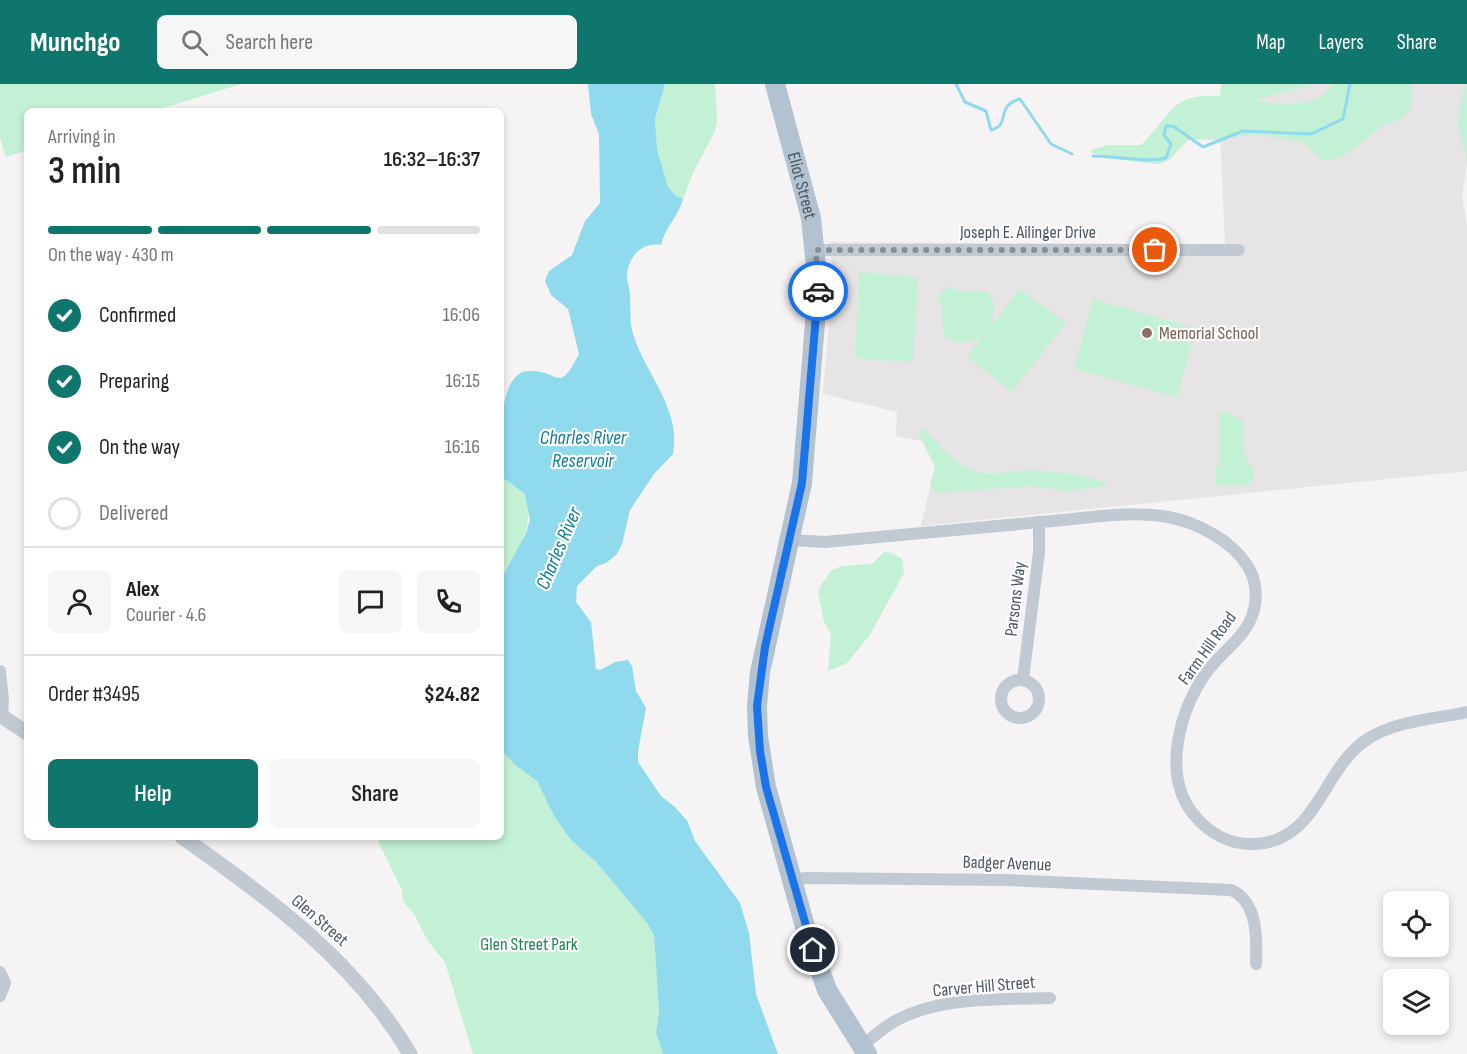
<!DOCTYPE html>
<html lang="en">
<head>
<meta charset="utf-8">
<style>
  :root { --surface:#fff; --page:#f6f6f6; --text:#222; --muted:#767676; --line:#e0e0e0; --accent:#0f766e }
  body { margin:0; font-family:"Sofia Sans Condensed",sans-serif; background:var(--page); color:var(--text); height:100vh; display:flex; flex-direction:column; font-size:22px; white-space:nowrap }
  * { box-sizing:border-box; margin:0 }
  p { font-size:20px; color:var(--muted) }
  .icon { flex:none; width:33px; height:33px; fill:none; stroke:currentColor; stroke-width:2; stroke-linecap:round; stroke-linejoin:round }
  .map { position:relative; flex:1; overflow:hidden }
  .side { position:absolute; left:24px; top:24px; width:480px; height:732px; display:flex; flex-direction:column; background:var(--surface); border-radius:9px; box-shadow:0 3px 9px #0003 }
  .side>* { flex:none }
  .fabs { position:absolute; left:1383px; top:807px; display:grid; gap:12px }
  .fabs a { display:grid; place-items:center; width:66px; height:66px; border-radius:9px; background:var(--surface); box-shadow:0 3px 9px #0003; font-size:30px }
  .pin { position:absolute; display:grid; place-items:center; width:51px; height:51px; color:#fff; margin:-26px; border:3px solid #fff; border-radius:50%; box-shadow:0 2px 6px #0007 }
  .courier { position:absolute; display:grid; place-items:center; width:60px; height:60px; margin:-30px; border:4px solid #1a73e8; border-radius:50%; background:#fff; color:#222; box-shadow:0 2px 8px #0007 }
  .overview em { font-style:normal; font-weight:600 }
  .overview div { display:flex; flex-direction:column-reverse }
  .overview { display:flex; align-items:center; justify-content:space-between; height:102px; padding:0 24px }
  h1 { font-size:39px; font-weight:600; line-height:45px }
  .bar { display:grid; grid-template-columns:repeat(4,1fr); gap:9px 6px; align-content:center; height:72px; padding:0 24px }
  .bar i { height:8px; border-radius:4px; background:var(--line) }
  .bar .active { background:var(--accent) }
  .bar p { grid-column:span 4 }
  .line { display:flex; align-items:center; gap:15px; padding:0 24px; border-top:2px solid var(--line) }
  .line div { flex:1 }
  .round { display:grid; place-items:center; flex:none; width:63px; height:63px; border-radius:9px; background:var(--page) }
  ol { padding:0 24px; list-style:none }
  li { display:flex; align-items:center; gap:18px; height:66px }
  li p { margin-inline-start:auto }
  li .icon { padding:6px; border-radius:50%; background:var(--accent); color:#fff; stroke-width:4 }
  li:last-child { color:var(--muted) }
  li i { width:33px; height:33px; border:3px solid var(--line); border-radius:50% }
  .cta { display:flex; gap:12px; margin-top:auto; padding:12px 24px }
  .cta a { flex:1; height:69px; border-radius:9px; background:var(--accent); color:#fff; font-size:24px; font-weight:600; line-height:69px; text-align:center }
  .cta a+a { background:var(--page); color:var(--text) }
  header { display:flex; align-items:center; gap:36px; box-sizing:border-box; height:84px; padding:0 30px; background:var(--accent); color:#fff }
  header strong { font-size:28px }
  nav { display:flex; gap:33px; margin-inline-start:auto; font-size:21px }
  .search { width:420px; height:54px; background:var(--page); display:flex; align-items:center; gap:15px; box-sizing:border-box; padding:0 21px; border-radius:9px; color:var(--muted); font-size:22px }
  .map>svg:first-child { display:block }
  .education { fill:#e6e4e5 }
  .green { fill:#c3f1d5 }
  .water { fill:#90daee }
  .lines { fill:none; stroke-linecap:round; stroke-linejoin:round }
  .stream { stroke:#90daee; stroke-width:3 }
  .minor { stroke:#c1cad2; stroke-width:12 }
  .tertiary { stroke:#c1cad2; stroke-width:15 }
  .primary { stroke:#b3c2d1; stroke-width:20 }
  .done { stroke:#868d94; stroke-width:6; stroke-dasharray:0 10.8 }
  .route { stroke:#1a73e8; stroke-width:8 }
  .education-dot { fill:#8d6e63; stroke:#fff; stroke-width:2 }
  .labels { text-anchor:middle; stroke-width:4.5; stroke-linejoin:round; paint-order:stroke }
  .street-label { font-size:18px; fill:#4a5661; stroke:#fff }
  .education-label { font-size:18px; fill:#785e54; stroke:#fff; text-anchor:start }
  .park-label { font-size:18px; fill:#17864f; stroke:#fff }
  .water-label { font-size:20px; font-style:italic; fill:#0c7c9b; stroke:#fff }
</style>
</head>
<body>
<header>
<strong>Munchgo</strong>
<div class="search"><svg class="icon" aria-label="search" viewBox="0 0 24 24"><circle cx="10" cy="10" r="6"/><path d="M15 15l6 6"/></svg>Search here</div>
<nav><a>Map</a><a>Layers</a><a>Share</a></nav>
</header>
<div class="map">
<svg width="1467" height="970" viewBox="0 0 1467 970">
  <rect width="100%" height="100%" fill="#f5f3f3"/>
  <path class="education" d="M1312,0H1467V80L1462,113L1467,141V387L921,442L940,361L896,352L897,328L823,310L833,189L829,158L1225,160L1219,25Z"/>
  <g class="green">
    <path d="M0,0H241L154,27H27V66L6,73L0,54Z"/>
    <path d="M665,0H715L717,36L715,47L693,89L683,115L675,111L668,103L657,65L655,35Z"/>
    <path d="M1221,0H1312L1254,16C1274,21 1323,25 1332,0H1412C1412,9 1413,21 1408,28C1403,36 1391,38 1383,42C1363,54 1348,78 1322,76L1303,58L1260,51L1238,52L1219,56L1193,55L1187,57L1168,77L1157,80L1104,74L1089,67L1108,61H1141C1171,33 1168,9 1220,12Z"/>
    <path d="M1466,1L1467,2V77L1458,43L1460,21Z"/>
    <path d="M859,188L918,193L913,278L855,274Z"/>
    <path d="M949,202L952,206L987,208L994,220L992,241L1020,205L1066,239L1012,308L967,273L984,251C972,259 955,263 943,251L942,221L937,214Z"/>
    <path d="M1093,215L1196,244L1177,313L1074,285Z"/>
    <path d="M1228,328L1243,337C1243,351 1241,375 1253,384L1254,393L1248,401H1215V382L1219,381V329Z"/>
    <path d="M922,344C939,359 953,380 976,388C990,393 1004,388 1018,387C1046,385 1079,391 1106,398L1105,402L1067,407L1030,402L937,409L930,402L935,383L918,349Z"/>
    <path d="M505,395L525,410C537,442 516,468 501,496V400Z"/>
    <path d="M885,467L902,474L904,489L869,552L847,579L828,587L831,550L824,538L818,508L821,501L831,487L841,482L872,480Z"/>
    <path d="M501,665L514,680L537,697L554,732L571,756L596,778L647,839L654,851L659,928L656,948L663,970H473L445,878L428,857L414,830L403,817L402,806L376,753H501Z"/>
  </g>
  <path class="water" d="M588,0H665L655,35L657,65L668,103L675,111L683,115C679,132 665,143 661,161C643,158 630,170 627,189C626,196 630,204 630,212C631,226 629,239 634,253C644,283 667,310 673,342C675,351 674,361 673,370L654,390L630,426L622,460L617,470L606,479L597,482L577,502L576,518L591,538L596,585L600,586L615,578L628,576L632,582L636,607L646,624L638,667V678L661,712L675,723L688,738L695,757L740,819L749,849L756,910L778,970H663L656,948L659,928L654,851L647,839L596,778L571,756L554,732L537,697L514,680L501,665V496L526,449L530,436L525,410L505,395L501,400C501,377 494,287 529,287C561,286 557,312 579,270L568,225L551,211L545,197L549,187L572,171L585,137L600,119L599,50L591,30Z"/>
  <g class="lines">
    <g class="stream">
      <path d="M956,0L965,18L986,27L991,46C1012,41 994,22 1020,15L1051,60L1072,70"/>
      <path d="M1093,72C1114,72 1149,79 1166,74L1171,60L1164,51L1166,42H1173L1203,63L1243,47L1311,50L1343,35L1350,0"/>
    </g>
    <g class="minor">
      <path d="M816,166H1239"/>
      <path d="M791,456L825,458C901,451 976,444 1052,437C1089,434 1130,426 1168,433C1196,438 1231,456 1247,481C1257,496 1258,516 1252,532C1244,554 1223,567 1209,585C1180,622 1160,692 1195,732C1210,750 1231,761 1255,760C1317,758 1322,686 1366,656C1394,637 1434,635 1467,628"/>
      <path d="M0,587L3,616L2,632"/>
      <path d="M1023,595L1039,468V438"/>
      <circle cx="1020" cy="615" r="19"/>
      <path d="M793,796L806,794L1007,796L1231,806C1258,817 1257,856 1256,880"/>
      <path d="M0,888L5,899L0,912"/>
      <path d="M861,962C872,954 883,944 895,937C941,912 999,916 1050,914"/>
    </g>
    <g class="tertiary">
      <path d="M0,631L27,649"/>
      <path d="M182,753C268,813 356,878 410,970"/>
    </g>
    <path class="primary" id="s1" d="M775,0L811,134L818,202L802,399L760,588L757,622L758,652L766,703L806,846L827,906L867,970"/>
  </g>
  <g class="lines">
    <path class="done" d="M818,207L816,166H1155"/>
    <path class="route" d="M813,866L766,703L760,667L757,622L765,563L802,399L818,207"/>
  </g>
  <circle class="education-dot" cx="1147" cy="249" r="6"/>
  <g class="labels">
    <g class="street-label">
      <text dy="6" stroke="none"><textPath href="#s1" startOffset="105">Eliot Street</textPath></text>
      <text x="1028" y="154">Joseph E. Ailinger Drive</text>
      <text transform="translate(1015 515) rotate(-83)" y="6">Parsons Way</text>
      <text transform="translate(1207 564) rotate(-54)" y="6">Farm Hill Road</text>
      <text transform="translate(1007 779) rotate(2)" y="6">Badger Avenue</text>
      <text transform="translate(320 836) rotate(41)" y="6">Glen Street</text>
      <text transform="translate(984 902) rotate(-5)" y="6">Carver Hill Street</text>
    </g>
    <g class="education-label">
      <text x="1159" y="255">Memorial School</text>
    </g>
    <g class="park-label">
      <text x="529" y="866">Glen Street Park</text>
    </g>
    <g class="water-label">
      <text x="583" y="360">Charles River<tspan x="583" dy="23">Reservoir</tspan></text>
      <text transform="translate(558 464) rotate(-67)" y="7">Charles River</text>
    </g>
  </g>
</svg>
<div class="fabs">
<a><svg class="icon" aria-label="locate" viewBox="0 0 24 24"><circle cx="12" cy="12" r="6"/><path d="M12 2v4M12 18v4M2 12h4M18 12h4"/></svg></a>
<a><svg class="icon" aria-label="layers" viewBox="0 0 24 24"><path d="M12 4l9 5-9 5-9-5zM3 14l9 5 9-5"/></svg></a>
</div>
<div class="pin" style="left:1155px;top:166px;background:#ea580c"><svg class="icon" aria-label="bag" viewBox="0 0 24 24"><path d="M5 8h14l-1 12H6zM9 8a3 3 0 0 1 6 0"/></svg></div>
<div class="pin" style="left:813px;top:866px;background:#1f2937"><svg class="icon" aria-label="home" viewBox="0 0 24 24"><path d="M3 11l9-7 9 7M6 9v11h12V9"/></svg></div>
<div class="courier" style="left:818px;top:207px"><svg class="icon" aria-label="car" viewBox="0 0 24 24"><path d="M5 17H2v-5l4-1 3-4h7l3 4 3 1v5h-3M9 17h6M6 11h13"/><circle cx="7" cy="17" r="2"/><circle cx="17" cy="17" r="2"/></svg></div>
<section class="side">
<div class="overview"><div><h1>3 min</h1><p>Arriving in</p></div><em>16:32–16:37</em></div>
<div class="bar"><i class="active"></i><i class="active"></i><i class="active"></i><i></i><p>On the way · 430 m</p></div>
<ol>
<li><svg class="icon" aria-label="check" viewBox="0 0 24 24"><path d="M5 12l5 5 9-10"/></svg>Confirmed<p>16:06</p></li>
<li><svg class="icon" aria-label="check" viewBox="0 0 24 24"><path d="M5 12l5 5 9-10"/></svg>Preparing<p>16:15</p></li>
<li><svg class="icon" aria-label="check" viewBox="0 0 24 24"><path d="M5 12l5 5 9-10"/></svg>On the way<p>16:16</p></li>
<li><i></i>Delivered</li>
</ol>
<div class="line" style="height:108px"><a class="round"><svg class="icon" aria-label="person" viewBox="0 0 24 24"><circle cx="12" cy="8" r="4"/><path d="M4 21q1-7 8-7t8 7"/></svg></a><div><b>Alex</b><p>Courier · 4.6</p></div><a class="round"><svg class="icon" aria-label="chat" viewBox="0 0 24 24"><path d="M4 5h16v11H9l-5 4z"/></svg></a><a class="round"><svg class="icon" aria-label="phone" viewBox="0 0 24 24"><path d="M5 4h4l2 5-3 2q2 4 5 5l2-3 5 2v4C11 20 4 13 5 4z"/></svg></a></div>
<div class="line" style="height:78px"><div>Order #3495</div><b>$24.82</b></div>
<div class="cta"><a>Help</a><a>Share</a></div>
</section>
</div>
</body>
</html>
